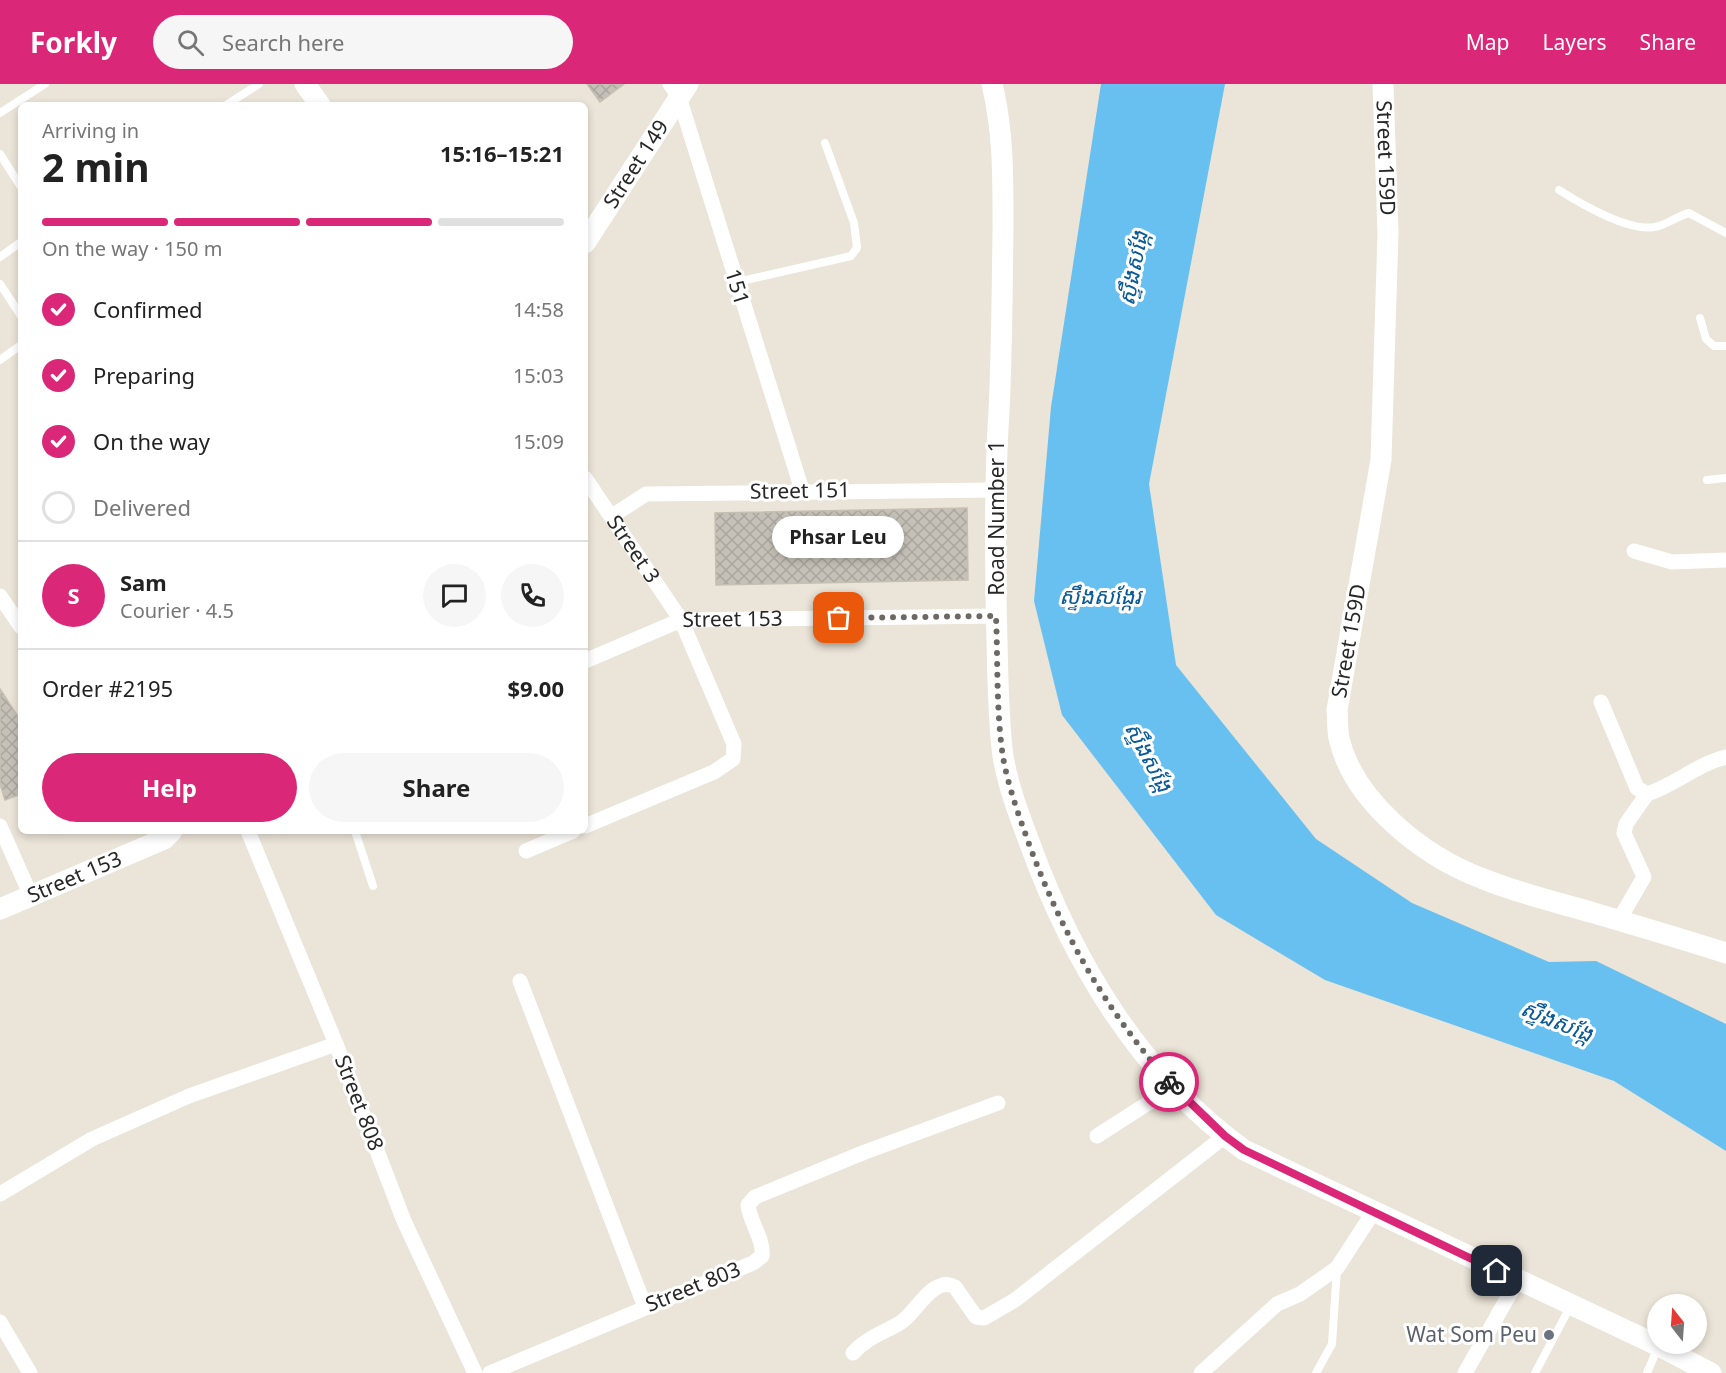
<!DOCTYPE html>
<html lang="en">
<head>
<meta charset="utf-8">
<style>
  :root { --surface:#fff; --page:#f6f6f6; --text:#222; --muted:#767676; --line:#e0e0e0; --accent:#db2777 }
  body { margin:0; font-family:"Noto Sans","Noto Sans Khmer",sans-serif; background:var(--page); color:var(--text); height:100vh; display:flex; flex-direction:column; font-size:22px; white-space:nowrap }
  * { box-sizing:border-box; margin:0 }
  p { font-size:20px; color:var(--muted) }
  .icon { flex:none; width:33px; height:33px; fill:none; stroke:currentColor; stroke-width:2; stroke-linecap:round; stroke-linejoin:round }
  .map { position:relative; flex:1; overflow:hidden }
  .drawer { position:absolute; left:18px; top:18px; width:570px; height:732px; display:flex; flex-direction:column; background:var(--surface); border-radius:9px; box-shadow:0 3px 9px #0003 }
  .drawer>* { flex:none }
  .needle { width:39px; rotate:343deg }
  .controls { position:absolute; left:1647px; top:1210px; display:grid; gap:12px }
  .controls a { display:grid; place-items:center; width:60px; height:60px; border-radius:50%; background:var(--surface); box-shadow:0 3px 9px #0003; font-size:30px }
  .pin { position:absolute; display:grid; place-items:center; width:51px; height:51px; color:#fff; margin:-26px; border-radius:12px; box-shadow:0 3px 9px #0006 }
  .courier { position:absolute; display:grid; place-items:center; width:60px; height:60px; margin:-30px; border:4px solid #db2777; border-radius:50%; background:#fff; color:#222; box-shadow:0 2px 8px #0007 }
  .bubble { position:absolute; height:42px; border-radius:21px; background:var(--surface); box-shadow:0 3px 9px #0003; font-size:20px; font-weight:700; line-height:42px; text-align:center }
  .head em { font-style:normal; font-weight:700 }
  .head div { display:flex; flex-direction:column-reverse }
  .head { display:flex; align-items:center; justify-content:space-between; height:102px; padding:0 24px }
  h1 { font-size:39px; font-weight:700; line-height:45px }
  .bar { display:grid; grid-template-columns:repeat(4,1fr); gap:9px 6px; align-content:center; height:72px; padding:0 24px }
  .bar i { height:8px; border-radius:4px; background:var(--line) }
  .bar .current { background:var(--accent) }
  .bar p { grid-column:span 4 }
  .line { display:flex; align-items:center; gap:15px; padding:0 24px; border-top:2px solid var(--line) }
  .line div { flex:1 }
  .round { display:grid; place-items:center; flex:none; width:63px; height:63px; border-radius:32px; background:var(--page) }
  ol { padding:0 24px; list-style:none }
  li { display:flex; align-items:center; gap:18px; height:66px }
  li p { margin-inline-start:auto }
  li .icon { padding:6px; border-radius:50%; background:var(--accent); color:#fff; stroke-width:4 }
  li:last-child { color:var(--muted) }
  li i { width:33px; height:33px; border:3px solid var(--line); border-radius:50% }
  .button { display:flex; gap:12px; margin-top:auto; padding:12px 24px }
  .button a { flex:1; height:69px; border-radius:36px; background:var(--accent); color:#fff; font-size:24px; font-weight:700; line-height:69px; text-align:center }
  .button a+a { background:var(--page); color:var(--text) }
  header { display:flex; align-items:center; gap:36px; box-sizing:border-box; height:84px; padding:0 30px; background:var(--accent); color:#fff }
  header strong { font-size:28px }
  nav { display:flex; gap:33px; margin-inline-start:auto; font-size:21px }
  .search { width:420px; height:54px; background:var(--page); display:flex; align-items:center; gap:15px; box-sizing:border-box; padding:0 21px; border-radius:33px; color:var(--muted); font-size:22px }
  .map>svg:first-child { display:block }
  .water { fill:#68c0f0 }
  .building { fill:url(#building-cross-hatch); stroke:#c5c0b2; stroke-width:1.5 }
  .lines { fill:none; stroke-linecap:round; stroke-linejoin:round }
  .lane { stroke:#fff; stroke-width:8 }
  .street { stroke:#fff; stroke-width:15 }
  .secondary { stroke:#fff; stroke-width:21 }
  .done { stroke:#6c6965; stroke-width:6; stroke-dasharray:0 10.8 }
  .route { stroke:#db2777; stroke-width:8 }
  .worship-dot { fill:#6b7280; stroke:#fff; stroke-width:2 }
  .labels { text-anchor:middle; stroke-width:6; stroke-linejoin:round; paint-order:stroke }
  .street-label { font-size:21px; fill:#272727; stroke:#fff }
  .worship-label { font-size:21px; fill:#5b616d; stroke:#fff; text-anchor:end }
  .water-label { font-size:22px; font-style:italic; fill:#0b5b98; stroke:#fff }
</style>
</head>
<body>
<header>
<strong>Forkly</strong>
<div class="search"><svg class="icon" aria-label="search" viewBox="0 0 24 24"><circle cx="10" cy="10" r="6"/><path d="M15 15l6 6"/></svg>Search here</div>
<nav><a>Map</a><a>Layers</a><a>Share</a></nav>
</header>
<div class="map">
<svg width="1726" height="1289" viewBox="0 0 1726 1289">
  <defs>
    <pattern id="building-cross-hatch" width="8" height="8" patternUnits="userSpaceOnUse" patternTransform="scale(1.5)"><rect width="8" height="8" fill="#c6c1b8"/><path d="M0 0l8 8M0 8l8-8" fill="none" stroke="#aaa69e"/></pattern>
  </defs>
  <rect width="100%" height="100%" fill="#ebe4d8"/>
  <path class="water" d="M1101,0H1225L1149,400L1176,581L1316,755L1412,819L1549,878L1596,877L1726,940V1067L1614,997L1325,896L1216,831L1062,631L1034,517L1051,323Z"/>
  <g class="building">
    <path d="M587,0H624L600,18Z"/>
    <path d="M967,424L968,496L716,501L715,429Z"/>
    <path d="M0,605L21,637V710L5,716L0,700Z"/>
  </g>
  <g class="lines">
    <g class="lane">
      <path d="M226,21L259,0"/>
      <path d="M0,29L45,0"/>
      <path d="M0,70L21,103"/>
      <path d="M1559,106C1581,120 1629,148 1655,143C1667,141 1677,132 1689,129L1726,149"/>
      <path d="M0,173L21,158"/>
      <path d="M737,198L851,172L857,164L854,139L825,59"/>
      <path d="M0,200L21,232"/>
      <path d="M1700,234L1706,255L1714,262H1726"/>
      <path d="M0,276L21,261"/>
      <path d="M1707,396L1726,394"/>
      <path d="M355,747L373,802"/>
      <path d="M1316,1289L1332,1260L1337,1184"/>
      <path d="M1535,1289L1571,1221"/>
      <path d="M1647,1289L1658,1263"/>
    </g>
    <g class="street">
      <path d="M670,0L679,13L802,406"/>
      <path id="s1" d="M585,394L681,536L734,660L733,675L714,688L585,742"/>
      <path d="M612,432L646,410L994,406"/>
      <path d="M1634,467L1672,478L1726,476"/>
      <path d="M0,512L21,543"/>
      <path id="s2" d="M585,577L681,536L996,532"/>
      <path d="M1601,618L1637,704L1647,710C1675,701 1697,680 1726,673"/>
      <path d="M0,742L31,812"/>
      <path d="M248,747L336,960L404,1137L475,1289"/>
      <path d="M526,767L573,747"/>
      <path d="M1619,836L1644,793L1624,749L1626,740L1647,710"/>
      <path d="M520,897L645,1223"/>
      <path d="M1097,1052L1173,1003"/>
      <path d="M0,1110L92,1055L189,1012L336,960"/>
      <path d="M0,1238L30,1289"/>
      <path d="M853,1269C866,1254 883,1249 900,1239C915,1231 933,1190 955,1203L976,1233L984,1234L1015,1216L1225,1052"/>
      <path d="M490,1289L753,1179L762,1172C764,1155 750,1139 748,1121L755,1113L865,1068L998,1019"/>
      <path d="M1201,1289L1277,1220L1300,1210L1337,1184L1374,1127"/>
      <path d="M1465,1289L1517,1197"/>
    </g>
    <g class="secondary">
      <path d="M305,0L320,21"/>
      <path d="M992,0C1004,49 1003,98 1003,149C1002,208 1002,267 999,327C994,404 995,480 997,557C998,595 998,634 1003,672C1008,702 1019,731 1030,760C1073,878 1141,992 1244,1066L1659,1262L1711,1289"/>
      <path id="s3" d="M1383,0L1388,149L1381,376L1337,626C1338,635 1337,645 1339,654C1353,717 1423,772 1481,794C1517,809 1556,818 1594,829C1638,842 1682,855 1726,869"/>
      <path id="s4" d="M585,159L688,0"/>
      <path id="s5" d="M0,825L164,755L172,747"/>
    </g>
  </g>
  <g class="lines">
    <path class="done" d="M839,534L996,532C998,578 996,627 1003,673C1008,702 1019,732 1029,760C1063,852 1105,924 1169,998"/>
    <path class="route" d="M1169,998L1225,1052L1244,1066L1497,1187"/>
  </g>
  <circle class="worship-dot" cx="1549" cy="1251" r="6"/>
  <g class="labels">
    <g class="street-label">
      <text dy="7" stroke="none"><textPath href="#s3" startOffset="74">Street 159D</textPath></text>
      <text dy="7" stroke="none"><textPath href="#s4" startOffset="94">Street 149</textPath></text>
      <text transform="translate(737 203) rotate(73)" y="7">151</text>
      <text transform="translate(800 407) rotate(-1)" y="7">Street 151</text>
      <text transform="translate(997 434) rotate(-90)" y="7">Road Number 1</text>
      <text dy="7" stroke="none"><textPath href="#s1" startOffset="86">Street 3</textPath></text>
      <text dy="7" stroke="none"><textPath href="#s2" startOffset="156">Street 153</textPath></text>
      <text transform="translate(1349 557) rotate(-80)" y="7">Street 159D</text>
      <text dy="7" stroke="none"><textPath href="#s5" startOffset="81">Street 153</textPath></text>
      <text transform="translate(359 1019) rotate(69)" y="7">Street 808</text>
      <text transform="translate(693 1203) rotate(-22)" y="7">Street 803</text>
    </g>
    <g class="worship-label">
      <text x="1537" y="1258">Wat Som Peu</text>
    </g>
    <g class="water-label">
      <text transform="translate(1133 184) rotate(-79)" y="8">ស្ទឹងសង្កែ</text>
      <text x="1100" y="520">ស្ទឹងសង្កែរ</text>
      <text transform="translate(1149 673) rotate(62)" y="8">ស្ទឹងសង្កែ</text>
      <text transform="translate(1557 937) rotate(22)" y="8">ស្ទឹងសង្កែ</text>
    </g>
  </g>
</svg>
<div class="controls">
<a><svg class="needle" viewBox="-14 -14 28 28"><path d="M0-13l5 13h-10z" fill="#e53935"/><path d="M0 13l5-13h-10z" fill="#767676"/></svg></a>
</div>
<div class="pin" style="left:839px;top:534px;background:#ea580c"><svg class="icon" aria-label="bag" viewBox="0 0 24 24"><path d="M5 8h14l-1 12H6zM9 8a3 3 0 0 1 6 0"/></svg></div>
<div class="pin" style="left:1497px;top:1187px;background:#1f2937"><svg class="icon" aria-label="home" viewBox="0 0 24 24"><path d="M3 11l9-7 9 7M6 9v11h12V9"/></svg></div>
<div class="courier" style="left:1169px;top:998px"><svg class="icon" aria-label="bike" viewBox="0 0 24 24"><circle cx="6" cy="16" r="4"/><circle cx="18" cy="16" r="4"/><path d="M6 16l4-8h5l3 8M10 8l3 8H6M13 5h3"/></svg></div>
<div class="bubble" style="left:772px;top:432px;width:132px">Phsar Leu</div>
<section class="drawer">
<div class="head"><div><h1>2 min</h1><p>Arriving in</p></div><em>15:16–15:21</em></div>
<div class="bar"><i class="current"></i><i class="current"></i><i class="current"></i><i></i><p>On the way · 150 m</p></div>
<ol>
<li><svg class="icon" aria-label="check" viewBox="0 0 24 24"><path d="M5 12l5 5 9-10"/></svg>Confirmed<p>14:58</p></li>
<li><svg class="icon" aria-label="check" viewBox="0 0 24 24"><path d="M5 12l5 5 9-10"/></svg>Preparing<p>15:03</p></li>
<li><svg class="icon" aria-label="check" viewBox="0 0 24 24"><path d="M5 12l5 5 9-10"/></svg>On the way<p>15:09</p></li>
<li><i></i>Delivered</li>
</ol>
<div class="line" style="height:108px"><b class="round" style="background:var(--accent);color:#fff">S</b><div><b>Sam</b><p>Courier · 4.5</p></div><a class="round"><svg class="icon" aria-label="chat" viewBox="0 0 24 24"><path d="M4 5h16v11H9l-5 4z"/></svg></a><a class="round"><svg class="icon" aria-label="phone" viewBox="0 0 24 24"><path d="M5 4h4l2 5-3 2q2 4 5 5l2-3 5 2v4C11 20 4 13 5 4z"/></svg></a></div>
<div class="line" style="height:78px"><div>Order #2195</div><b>$9.00</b></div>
<div class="button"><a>Help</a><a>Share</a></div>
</section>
</div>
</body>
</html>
